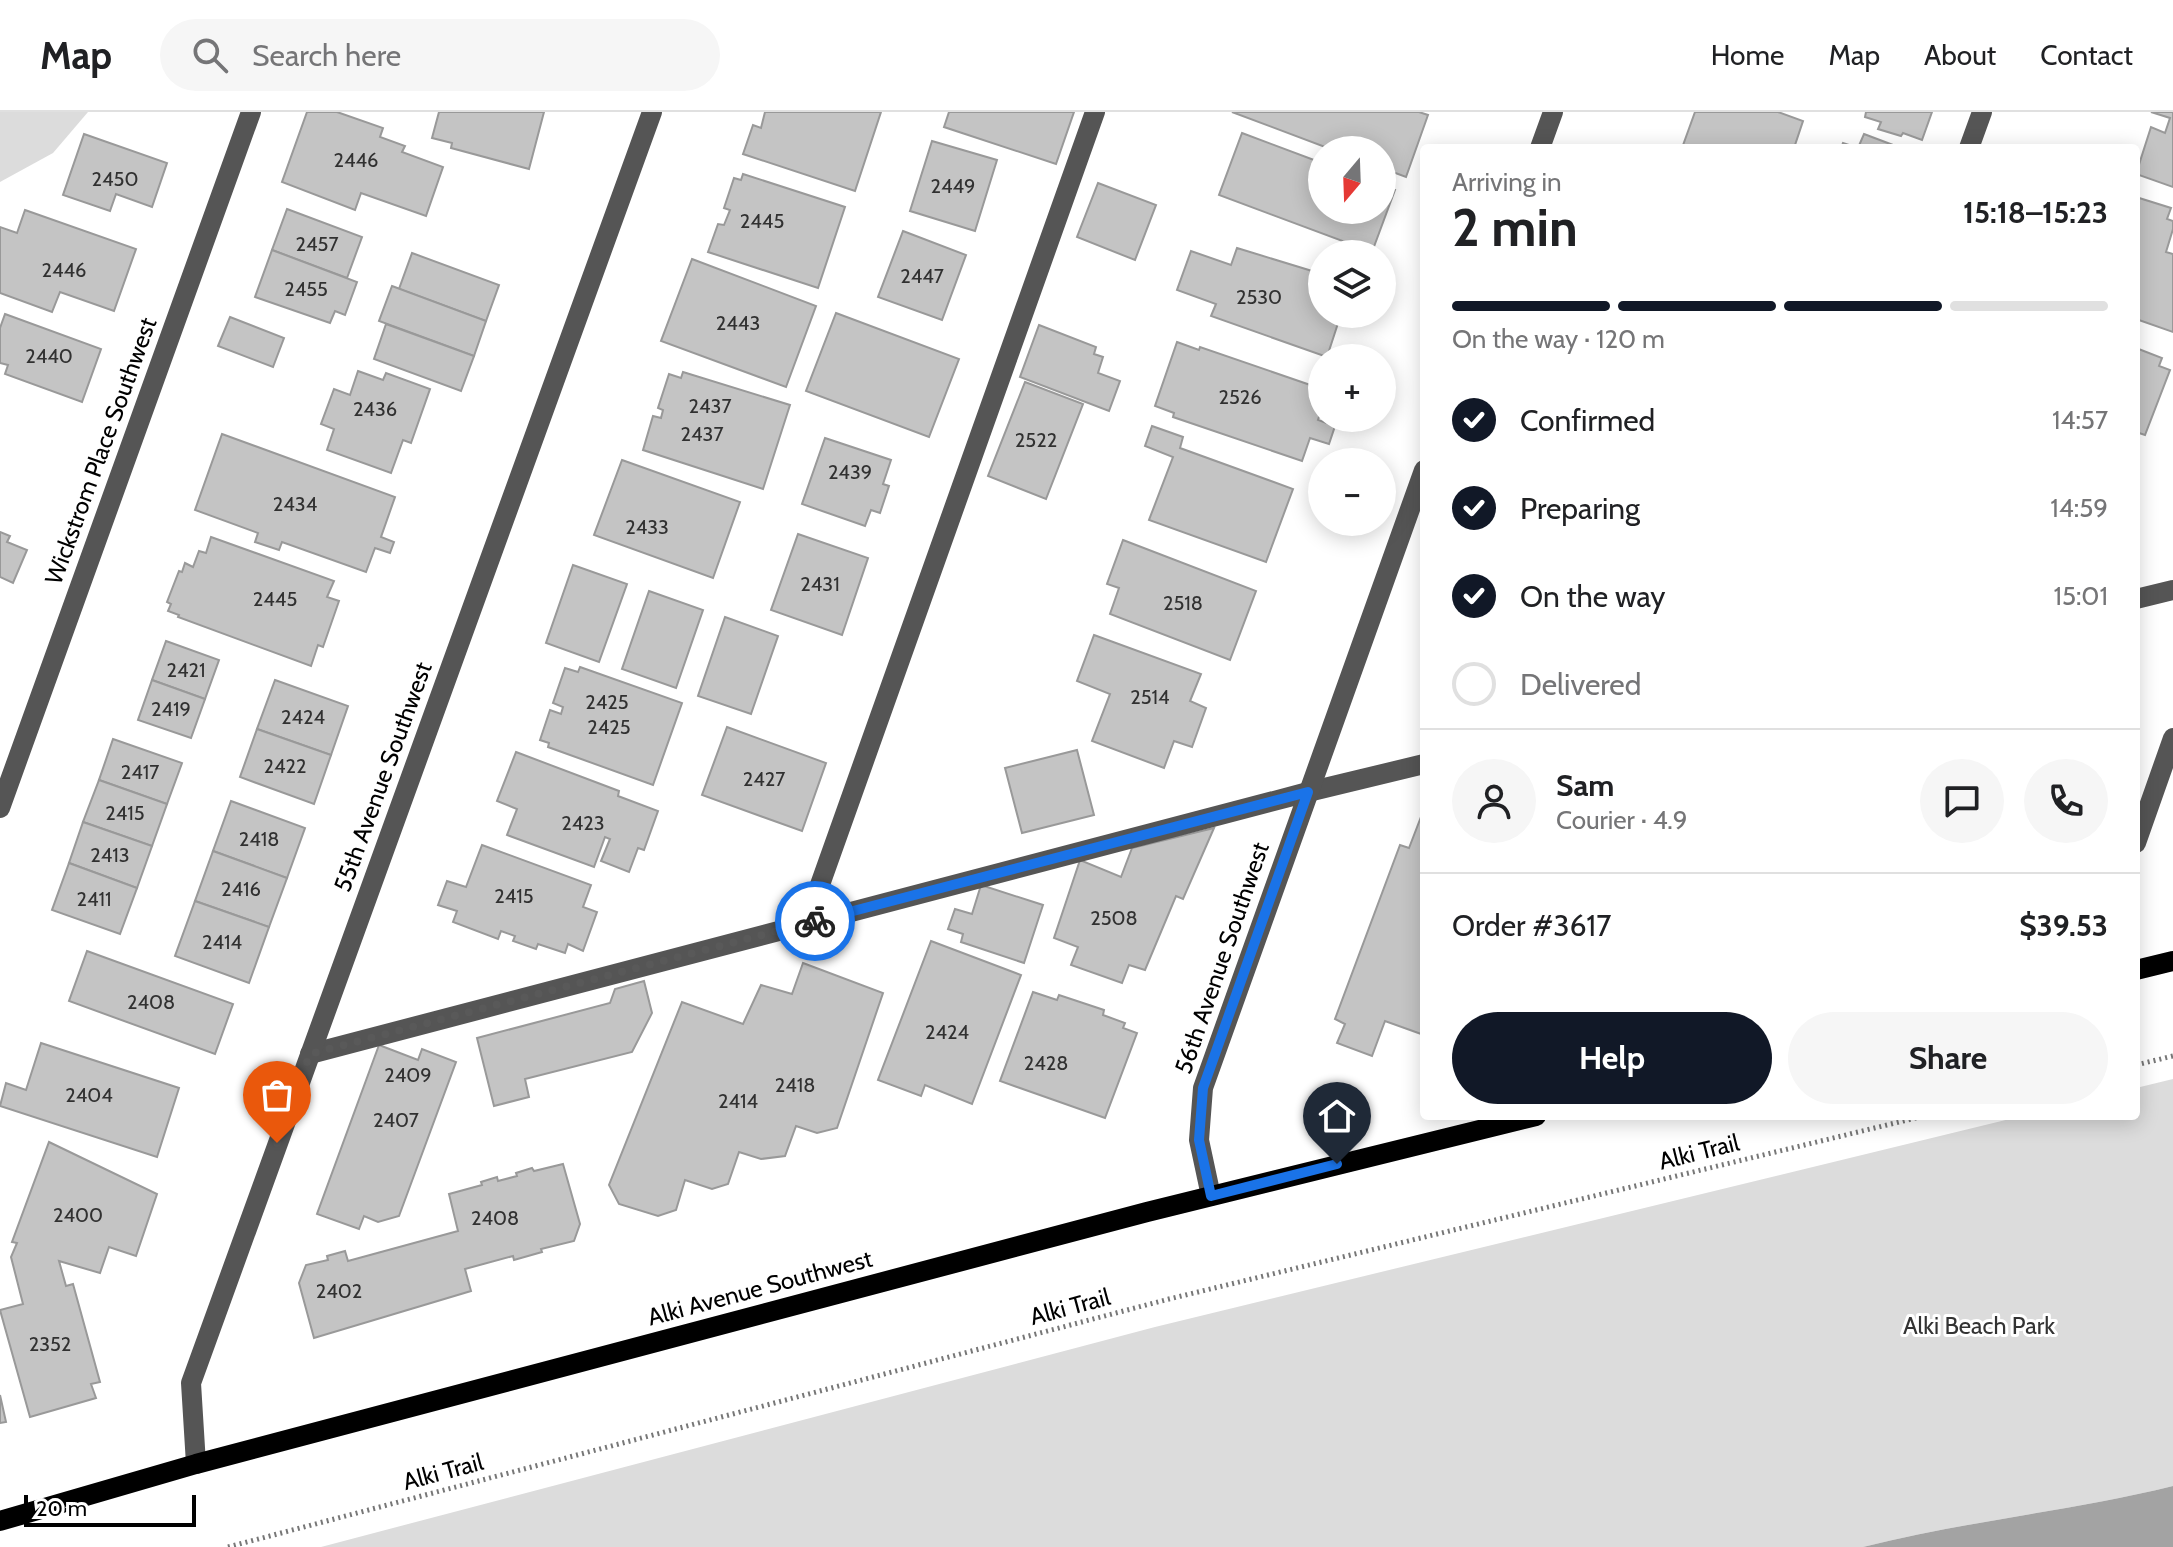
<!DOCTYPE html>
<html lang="en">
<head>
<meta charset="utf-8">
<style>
  :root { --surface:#fff; --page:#f6f6f6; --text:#202124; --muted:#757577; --line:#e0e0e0; --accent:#111827 }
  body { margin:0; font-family:Cabin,sans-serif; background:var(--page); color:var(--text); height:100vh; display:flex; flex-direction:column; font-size:30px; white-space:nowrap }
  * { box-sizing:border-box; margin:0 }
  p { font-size:26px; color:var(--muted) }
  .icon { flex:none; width:44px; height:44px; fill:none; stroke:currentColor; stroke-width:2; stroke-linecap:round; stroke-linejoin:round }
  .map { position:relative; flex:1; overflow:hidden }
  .panel { position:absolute; left:1420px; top:32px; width:720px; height:976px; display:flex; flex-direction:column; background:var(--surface); border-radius:8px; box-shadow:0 4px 20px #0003 }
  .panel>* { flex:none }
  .needle { width:52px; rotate:199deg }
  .fabs { position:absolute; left:1308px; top:24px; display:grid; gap:16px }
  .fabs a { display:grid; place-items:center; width:88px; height:88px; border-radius:50%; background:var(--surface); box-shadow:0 4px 20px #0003; font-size:40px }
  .scale { position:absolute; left:24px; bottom:20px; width:172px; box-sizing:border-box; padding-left:8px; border:4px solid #000; border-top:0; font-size:22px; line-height:28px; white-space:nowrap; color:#000; -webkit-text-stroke:6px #fff; paint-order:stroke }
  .pin { position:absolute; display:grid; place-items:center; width:68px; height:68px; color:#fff; margin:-82px -34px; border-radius:50% 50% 50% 0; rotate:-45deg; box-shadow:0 0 8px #0007 }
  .pin .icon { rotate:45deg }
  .courier { position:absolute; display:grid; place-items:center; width:80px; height:80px; margin:-40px; border:6px solid #1a73e8; border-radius:50%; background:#fff; color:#222; box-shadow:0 2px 10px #0007 }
  .overview em { font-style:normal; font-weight:700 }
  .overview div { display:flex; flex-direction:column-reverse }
  .overview { display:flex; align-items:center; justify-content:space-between; height:136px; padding:0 32px }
  h1 { font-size:52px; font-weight:700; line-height:60px }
  .bar { display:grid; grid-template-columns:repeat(4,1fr); gap:12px 8px; align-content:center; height:96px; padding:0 32px }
  .bar i { height:10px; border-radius:6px; background:var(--line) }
  .bar .on { background:var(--accent) }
  .bar p { grid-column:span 4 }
  .line { display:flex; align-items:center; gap:20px; padding:0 32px; border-top:2px solid var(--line) }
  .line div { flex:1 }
  .round { display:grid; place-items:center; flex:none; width:84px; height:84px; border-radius:42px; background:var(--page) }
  ol { padding:0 32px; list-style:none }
  li { display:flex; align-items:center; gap:24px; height:88px }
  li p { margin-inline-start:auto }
  li .icon { padding:8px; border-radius:50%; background:var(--accent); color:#fff; stroke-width:4 }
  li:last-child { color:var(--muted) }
  li i { width:44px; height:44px; border:4px solid var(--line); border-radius:50% }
  .button { display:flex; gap:16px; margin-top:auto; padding:16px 32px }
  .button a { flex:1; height:92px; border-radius:48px; background:var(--accent); color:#fff; font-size:32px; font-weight:700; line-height:92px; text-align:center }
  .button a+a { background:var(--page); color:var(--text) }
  header { display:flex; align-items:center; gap:48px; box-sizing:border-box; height:112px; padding:0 40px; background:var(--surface); border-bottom:2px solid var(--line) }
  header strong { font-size:38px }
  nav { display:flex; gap:44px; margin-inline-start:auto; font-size:28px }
  .search { width:560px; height:72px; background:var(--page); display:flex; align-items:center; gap:20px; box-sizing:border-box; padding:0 28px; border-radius:44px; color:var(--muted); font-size:30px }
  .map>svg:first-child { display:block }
  .green { fill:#dcdcdc }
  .water { fill:#a3a3a3 }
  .building { fill:#c4c4c4; stroke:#999; stroke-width:2 }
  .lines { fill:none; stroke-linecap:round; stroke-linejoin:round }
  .path { stroke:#777; stroke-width:5; stroke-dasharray:2 4; stroke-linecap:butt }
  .minor { stroke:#555; stroke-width:20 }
  .major { stroke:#000; stroke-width:20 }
  .done { stroke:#595959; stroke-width:8; stroke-dasharray:0 14.4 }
  .route { stroke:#1a73e8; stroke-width:10 }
  .labels { text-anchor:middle; stroke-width:6; stroke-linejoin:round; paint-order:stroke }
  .number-label { font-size:20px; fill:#313131 }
  .street-label { font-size:24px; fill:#000; stroke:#fff }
  .park-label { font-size:24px; fill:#333; stroke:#fff }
</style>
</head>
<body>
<header>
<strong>Map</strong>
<div class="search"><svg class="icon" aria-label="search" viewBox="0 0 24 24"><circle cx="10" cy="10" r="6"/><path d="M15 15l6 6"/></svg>Search here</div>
<nav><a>Home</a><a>Map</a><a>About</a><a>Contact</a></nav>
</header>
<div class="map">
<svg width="2173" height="1435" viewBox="0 0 2173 1435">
  <rect width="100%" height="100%" fill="#fff"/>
  <g class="green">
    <path d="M0,0H88L53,41L0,70Z"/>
    <path d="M2173,967V1374C2071,1399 1966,1409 1863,1435H321L1155,1215L2022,1004H2136V976Z"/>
  </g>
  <path class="water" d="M2173,1374V1435H1863C1966,1409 2071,1399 2173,1374Z"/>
  <g class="building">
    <path d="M307,0H337L383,16L380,25L405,34L402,40L443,55L426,104L361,81L355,98L282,70Z"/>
    <path d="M439,0H544L529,57L451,36L452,31L432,26Z"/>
    <path d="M765,0H881L855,79L743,42L753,13L761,16Z"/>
    <path d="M949,0H1074L1056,52L944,15Z"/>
    <path d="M1232,0H1419L1428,3L1406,65L1382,56V38H1333Z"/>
    <path d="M1695,0H1778L1803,9L1794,36H1682Z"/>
    <path d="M1866,0H1932L1922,28L1903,21L1901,24L1878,17L1881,10L1865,5Z"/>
    <path d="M2151,0H2173V75L2136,62L2151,15L2165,21L2170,6Z"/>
    <path d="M1242,21L1322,51V98H1382V74L1395,78L1372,140L1219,83Z"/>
    <path d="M84,22L167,51L152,95L116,82L110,99L63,83Z"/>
    <path d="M1864,22L1901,36H1841L1843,31L1858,36Z"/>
    <path d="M932,29L997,48L975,119L910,99Z"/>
    <path d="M743,62L845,95L818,176L708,140L718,112L724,113L730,98L724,96L734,66L741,68Z"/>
    <path d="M1098,71L1156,93L1135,148L1077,125Z"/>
    <path d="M2136,85L2171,96L2167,107L2173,109V117L2166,140L2173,142V220L2136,207Z"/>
    <path d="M287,97L362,125L347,166L272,138Z"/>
    <path d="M25,98L136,137L114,199L60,180L52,200L0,181V115L17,121Z"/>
    <path d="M903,119L966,143L942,208L878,185Z"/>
    <path d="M1237,136L1322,162V202H1341L1327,245L1211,204L1216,192L1177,178L1191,139L1231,153Z"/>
    <path d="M272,138L357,170L345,203L335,199L330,211L255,185Z"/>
    <path d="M412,141L499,173L486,209L399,177Z"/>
    <path d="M692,147L816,194L786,275L661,229Z"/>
    <path d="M392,174L486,209L474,244L379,209Z"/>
    <path d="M836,201L959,247L929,325L806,279Z"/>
    <path d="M5,202L101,237L82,290L5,262L8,253L0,251V216Z"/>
    <path d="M230,205L284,226L273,255L218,234Z"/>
    <path d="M386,212L474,244L461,279L374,247Z"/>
    <path d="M1039,213L1096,235L1094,242L1103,245L1098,261L1120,269L1109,299L1020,265Z"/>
    <path d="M1177,230L1199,238L1200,235L1322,277V296L1318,308L1335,314L1329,332L1310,326L1302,349L1173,305L1174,301L1155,294Z"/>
    <path d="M2136,236L2162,246L2159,254L2170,258L2145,323L2136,320Z"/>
    <path d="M358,259L383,268L386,261L430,277L411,331L403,328L391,361L327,338L334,317L321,312L334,277L350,283Z"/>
    <path d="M683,260L790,293L763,377L643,338L653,304L661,306L663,298L658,296L669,262L681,266Z"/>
    <path d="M1025,270L1083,292L1046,387L988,364Z"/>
    <path d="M1152,314L1183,325L1180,336L1293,377L1266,450L1149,408L1173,345L1145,334Z"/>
    <path d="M222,322L395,385L381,425L394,430L390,441L375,436L366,460L282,430L279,438L255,430L258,421L195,398Z"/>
    <path d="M825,326L891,348L883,372L889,374L880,401L871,398L865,414L802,392Z"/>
    <path d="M622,348L740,390L713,466L594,423Z"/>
    <path d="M0,420L10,424L7,430L27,438L13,471L0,465Z"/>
    <path d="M798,422L868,446L842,523L771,498Z"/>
    <path d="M211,425L334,469L327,485L339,489L323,535L318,533L311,554L178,505L179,503L168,499L171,492L167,490L179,459L182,460L185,451L193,455L199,439L206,441Z"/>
    <path d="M1123,428L1256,479L1230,548L1110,502L1119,476L1107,472Z"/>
    <path d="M573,453L627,472L599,550L546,531Z"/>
    <path d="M649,479L703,498L676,576L622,557Z"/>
    <path d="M725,505L778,524L751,602L698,584Z"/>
    <path d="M1094,523L1201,562L1190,589L1206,596L1192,635L1174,629L1164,656L1092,629L1110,582L1077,569Z"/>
    <path d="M166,529L219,548L205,587L152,568Z"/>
    <path d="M580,555L682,591L653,673L548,635L549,631L540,628L550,598L561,602L563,595L553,591L565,556L578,560Z"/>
    <path d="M152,568L205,587L191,626L138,608Z"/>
    <path d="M275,568L348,594L331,643L257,617Z"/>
    <path d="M727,615L826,651L802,719L702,683Z"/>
    <path d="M257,617L331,643L314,692L240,665Z"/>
    <path d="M113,627L182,651L167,692L99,668Z"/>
    <path d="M1077,638L1094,703L1022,721L1005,656Z"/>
    <path d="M516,640L619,679L618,684L658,699L644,738L638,736L629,760L601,749L610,727L605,725L594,755L507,723L517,697L497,689Z"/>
    <path d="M99,668L167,692L152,734L83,710Z"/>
    <path d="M231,689L305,716L287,766L213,739Z"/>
    <path d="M1424,697V923L1385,909L1372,944L1337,931L1345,912L1335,907L1400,733L1409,736Z"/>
    <path d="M83,710L152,734L137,776L69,751Z"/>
    <path d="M1214,716L1183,787L1176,784L1145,858L1129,853L1122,871L1071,853L1078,835L1054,826L1080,748L1121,765L1132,736Z"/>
    <path d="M482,733L591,773L583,795L597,800L583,839L568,832L565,841L538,832L536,837L513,829L515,824L501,819L498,827L453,810L457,799L438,793L447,769L466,775Z"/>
    <path d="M213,739L287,766L269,815L195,789Z"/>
    <path d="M69,751L137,776L120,822L52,798Z"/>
    <path d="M981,773L1043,793L1024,851L961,830L963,822L948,817L955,797L972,802Z"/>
    <path d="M195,789L269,815L249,871L175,844Z"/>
    <path d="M931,829L1021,863L972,992L925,973L921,984L878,968Z"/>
    <path d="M87,839L233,892L215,942L69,889Z"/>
    <path d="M803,851L883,881L837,1016L817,1021L796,1014L785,1044L761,1047L739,1040L728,1072L712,1077L685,1068L676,1098L658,1104L619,1092L609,1073L682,890L743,912L761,873L792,882Z"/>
    <path d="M644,869L652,901L632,940L525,967L529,985L494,994L477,926L610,891L615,877Z"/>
    <path d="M1033,880L1057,888L1059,883L1104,898L1103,903L1125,911L1123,916L1137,921L1105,1006L1000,969Z"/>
    <path d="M41,931L179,976L157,1045L0,994L6,971L26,978Z"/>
    <path d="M379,933L418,948L422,937L456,950L399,1104L378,1110L364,1104L359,1117L317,1102Z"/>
    <path d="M49,1030L157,1082L136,1144L109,1135L100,1161L59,1149L66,1174L73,1172L100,1270L91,1272L96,1286L30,1305L0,1198L23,1192L11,1145L17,1131L12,1130Z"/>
    <path d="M563,1052L580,1112L574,1129L541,1137L542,1140L514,1148L513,1144L465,1157L471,1179L314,1226L299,1171L306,1153L328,1148L327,1144L345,1139L348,1149L458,1119L449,1082L482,1073L481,1070L497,1065L498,1069L517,1064L516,1061L532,1056L534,1059Z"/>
    <path d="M0,1283L6,1310L0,1311Z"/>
  </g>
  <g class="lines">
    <g class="path">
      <path d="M2136,953L2173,944"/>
      <path d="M228,1435L1169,1187L1924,1004"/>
    </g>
    <g class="minor">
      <path d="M1540,36L1553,0"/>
      <path d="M1969,36L1982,0"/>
      <path d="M2136,487L2173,478"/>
      <path d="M0,696L251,0"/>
      <path d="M2136,731L2173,626"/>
      <path d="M806,812L1095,0"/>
      <path d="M310,942L1308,680L1424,652"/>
      <path d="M1211,1084L1199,1028L1203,976L1424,358"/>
      <path d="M196,1352L191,1271L652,0"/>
    </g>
    <g class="major">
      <path d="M2136,858L2173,849"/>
      <path d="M0,1409L196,1352L1147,1100L1536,1004"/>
    </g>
  </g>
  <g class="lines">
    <path class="done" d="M277,1031L310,942L815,809"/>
    <path class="route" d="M815,809L1308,680L1203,976L1199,1028L1211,1084L1337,1052"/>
  </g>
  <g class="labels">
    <g class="number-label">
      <text x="356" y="55">2446</text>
      <text x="115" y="74">2450</text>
      <text x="953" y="81">2449</text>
      <text x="762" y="116">2445</text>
      <text x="317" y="139">2457</text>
      <text x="64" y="165">2446</text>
      <text x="922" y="171">2447</text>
      <text x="306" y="184">2455</text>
      <text x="1259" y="192">2530</text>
      <text x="738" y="218">2443</text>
      <text x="49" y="251">2440</text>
      <text x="1240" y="292">2526</text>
      <text x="710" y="301">2437</text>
      <text x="375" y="304">2436</text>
      <text x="702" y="329">2437</text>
      <text x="1036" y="335">2522</text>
      <text x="850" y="367">2439</text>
      <text x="295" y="399">2434</text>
      <text x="647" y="422">2433</text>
      <text x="820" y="479">2431</text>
      <text x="275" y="494">2445</text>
      <text x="1183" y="498">2518</text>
      <text x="186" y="565">2421</text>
      <text x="1150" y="592">2514</text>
      <text x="607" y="597">2425</text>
      <text x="171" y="604">2419</text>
      <text x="303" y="612">2424</text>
      <text x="609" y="622">2425</text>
      <text x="285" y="661">2422</text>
      <text x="140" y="667">2417</text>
      <text x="764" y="674">2427</text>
      <text x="125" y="708">2415</text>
      <text x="583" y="718">2423</text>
      <text x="259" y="734">2418</text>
      <text x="110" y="750">2413</text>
      <text x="241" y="784">2416</text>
      <text x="514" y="791">2415</text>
      <text x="94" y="794">2411</text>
      <text x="1114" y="813">2508</text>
      <text x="222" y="837">2414</text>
      <text x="151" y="897">2408</text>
      <text x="947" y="927">2424</text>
      <text x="1046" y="958">2428</text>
      <text x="408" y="970">2409</text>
      <text x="795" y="980">2418</text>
      <text x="89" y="990">2404</text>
      <text x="738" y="996">2414</text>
      <text x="396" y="1015">2407</text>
      <text x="78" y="1110">2400</text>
      <text x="495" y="1113">2408</text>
      <text x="339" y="1186">2402</text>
      <text x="50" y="1239">2352</text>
    </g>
    <g class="street-label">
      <text transform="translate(101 339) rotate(-70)" y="8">Wickstrom Place Southwest</text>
      <text transform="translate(383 665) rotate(-70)" y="8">55th Avenue Southwest</text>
      <text transform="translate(1222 846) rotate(-71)" y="8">56th Avenue Southwest</text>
      <text transform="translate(1699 1040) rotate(-14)" y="8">Alki Trail</text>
      <text transform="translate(760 1176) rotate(-15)" y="8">Alki Avenue Southwest</text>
      <text transform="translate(1070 1195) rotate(-15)" y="8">Alki Trail</text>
      <text transform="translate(443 1360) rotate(-15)" y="8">Alki Trail</text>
    </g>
    <g class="park-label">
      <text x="1979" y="1222">Alki Beach Park</text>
    </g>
  </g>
</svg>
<div class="fabs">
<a><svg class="needle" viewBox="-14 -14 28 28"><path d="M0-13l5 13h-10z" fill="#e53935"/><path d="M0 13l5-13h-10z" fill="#757577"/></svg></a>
<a><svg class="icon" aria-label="layers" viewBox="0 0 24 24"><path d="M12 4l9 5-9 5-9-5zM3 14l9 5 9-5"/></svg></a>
<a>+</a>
<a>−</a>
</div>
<div class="scale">20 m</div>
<div class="pin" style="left:277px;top:1031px;background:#ea580c"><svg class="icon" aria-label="bag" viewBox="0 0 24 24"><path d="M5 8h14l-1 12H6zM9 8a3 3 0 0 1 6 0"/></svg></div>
<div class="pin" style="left:1337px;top:1052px;background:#1f2937"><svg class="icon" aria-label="home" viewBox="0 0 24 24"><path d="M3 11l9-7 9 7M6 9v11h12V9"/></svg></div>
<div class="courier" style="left:815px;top:809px"><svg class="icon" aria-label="bike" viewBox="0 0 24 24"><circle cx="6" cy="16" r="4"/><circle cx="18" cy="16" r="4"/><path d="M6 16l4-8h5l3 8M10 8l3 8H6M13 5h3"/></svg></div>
<section class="panel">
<div class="overview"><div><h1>2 min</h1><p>Arriving in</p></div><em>15:18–15:23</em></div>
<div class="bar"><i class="on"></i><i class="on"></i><i class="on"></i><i></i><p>On the way · 120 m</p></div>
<ol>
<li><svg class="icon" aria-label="check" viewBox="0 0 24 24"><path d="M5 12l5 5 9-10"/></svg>Confirmed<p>14:57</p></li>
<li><svg class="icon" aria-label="check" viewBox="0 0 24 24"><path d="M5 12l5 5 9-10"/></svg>Preparing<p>14:59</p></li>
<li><svg class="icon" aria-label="check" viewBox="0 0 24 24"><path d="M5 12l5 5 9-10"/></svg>On the way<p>15:01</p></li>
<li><i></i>Delivered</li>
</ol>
<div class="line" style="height:144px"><a class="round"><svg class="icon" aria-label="person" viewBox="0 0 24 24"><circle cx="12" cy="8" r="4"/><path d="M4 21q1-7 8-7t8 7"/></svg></a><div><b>Sam</b><p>Courier · 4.9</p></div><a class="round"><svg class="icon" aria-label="chat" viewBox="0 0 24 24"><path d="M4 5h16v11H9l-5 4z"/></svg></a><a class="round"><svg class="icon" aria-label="phone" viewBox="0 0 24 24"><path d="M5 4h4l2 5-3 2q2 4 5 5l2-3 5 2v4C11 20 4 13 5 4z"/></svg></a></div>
<div class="line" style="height:104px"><div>Order #3617</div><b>$39.53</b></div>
<div class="button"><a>Help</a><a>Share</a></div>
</section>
</div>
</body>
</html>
